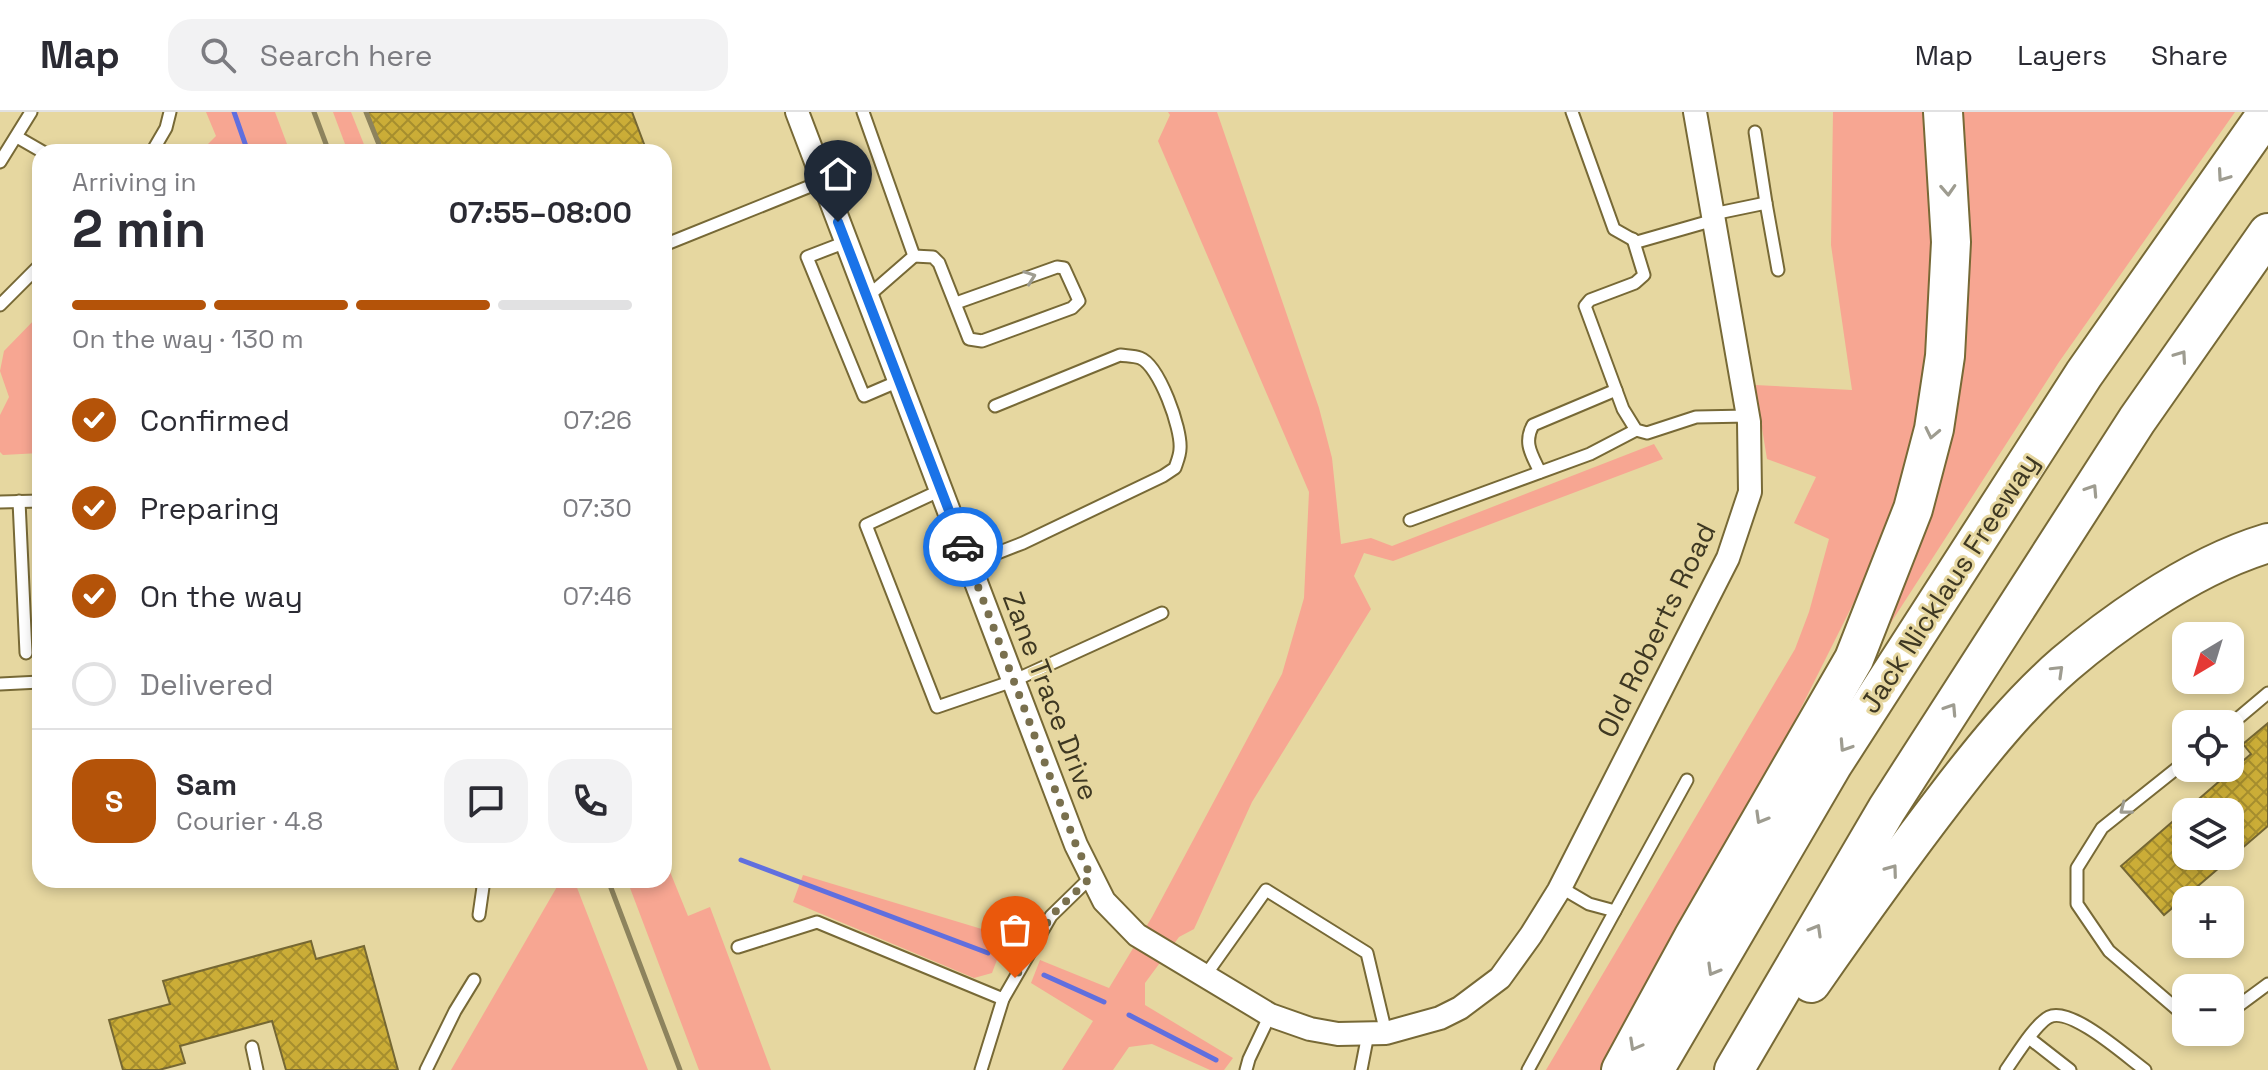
<!DOCTYPE html>
<html lang="en">
<head>
<meta charset="utf-8">
<style>
  :root { --surface:#fff; --page:#f2f2f3; --text:#2b2b33; --muted:#7c7c81; --line:#e1e1e2; --accent:#b45309 }
  body { margin:0; font-family:"Space Grotesk",sans-serif; background:var(--page); color:var(--text); height:100vh; display:flex; flex-direction:column; font-size:30px; white-space:nowrap }
  * { box-sizing:border-box; margin:0 }
  p { font-size:26px; color:var(--muted) }
  .icon { flex:none; width:44px; height:44px; fill:none; stroke:currentColor; stroke-width:2; stroke-linecap:round; stroke-linejoin:round }
  .map { position:relative; flex:1; overflow:hidden }
  .panel { position:absolute; left:32px; top:32px; width:640px; height:744px; display:flex; flex-direction:column; background:var(--surface); border-radius:24px; box-shadow:0 4px 12px #0003 }
  .panel>* { flex:none }
  .needle { width:52px; rotate:218deg }
  .tools { position:absolute; left:2172px; top:510px; display:grid; gap:16px }
  .tools a { display:grid; place-items:center; width:72px; height:72px; border-radius:16px; background:var(--surface); box-shadow:0 4px 12px #0003; font-size:40px }
  .pin { position:absolute; display:grid; place-items:center; width:68px; height:68px; color:#fff; margin:-82px -34px; border-radius:50% 50% 50% 0; rotate:-45deg; box-shadow:0 0 8px #0007 }
  .pin .icon { rotate:45deg }
  .courier { position:absolute; display:grid; place-items:center; width:80px; height:80px; margin:-40px; border:6px solid #1a73e8; border-radius:50%; background:#fff; color:#222; box-shadow:0 2px 10px #0007 }
  .head em { font-style:normal; font-weight:600 }
  .head div { display:flex; flex-direction:column-reverse }
  .head { display:flex; align-items:center; justify-content:space-between; height:136px; padding:0 40px }
  h1 { font-size:52px; font-weight:600; line-height:60px }
  .bar { display:grid; grid-template-columns:repeat(4,1fr); gap:12px 8px; align-content:center; height:96px; padding:0 40px }
  .bar i { height:10px; border-radius:6px; background:var(--line) }
  .bar .selected { background:var(--accent) }
  .bar p { grid-column:span 4 }
  .line { display:flex; align-items:center; gap:20px; padding:0 40px; border-top:2px solid var(--line) }
  .line div { flex:1 }
  .round { display:grid; place-items:center; flex:none; width:84px; height:84px; border-radius:24px; background:var(--page) }
  ol { padding:0 40px; list-style:none }
  li { display:flex; align-items:center; gap:24px; height:88px }
  li p { margin-inline-start:auto }
  li .icon { padding:8px; border-radius:50%; background:var(--accent); color:#fff; stroke-width:4 }
  li:last-child { color:var(--muted) }
  li i { width:44px; height:44px; border:4px solid var(--line); border-radius:50% }
  header { display:flex; align-items:center; gap:48px; box-sizing:border-box; height:112px; padding:0 40px; background:var(--surface); border-bottom:2px solid var(--line) }
  header strong { font-size:38px }
  nav { display:flex; gap:44px; margin-inline-start:auto; font-size:28px }
  .search { width:560px; height:72px; background:var(--page); display:flex; align-items:center; gap:20px; box-sizing:border-box; padding:0 28px; border-radius:24px; color:var(--muted); font-size:30px }
  .map>svg:first-child { display:block }
  .green { fill:#f7a692 }
  .lines { fill:none; stroke-linecap:round; stroke-linejoin:round }
  .stream { stroke:#606fdf; stroke-width:5 }
  .building { fill:url(#building-cross-hatch); stroke:#756733; stroke-width:2; fill-rule:evenodd }
  .service-casing { stroke:#776936; stroke-width:15 }
  .minor-casing { stroke:#776936; stroke-width:26 }
  .motorway-casing { stroke:#776936; stroke-width:42 }
  .service { stroke:#fff; stroke-width:11 }
  .minor { stroke:#fff; stroke-width:22 }
  .motorway { stroke:#fff; stroke-width:38 }
  .rail { stroke:#8d835d; stroke-width:5 }
  .oneway { stroke:#9e9c90 }
  .done { stroke:#79704e; stroke-width:8; stroke-dasharray:0 14.4 }
  .route { stroke:#1a73e8; stroke-width:10 }
  .labels { text-anchor:middle; stroke-width:6; stroke-linejoin:round; paint-order:stroke }
  .street-label { font-size:28px; fill:#3e3822; stroke:#e6d7a0 }
</style>
</head>
<body>
<header>
<strong>Map</strong>
<div class="search"><svg class="icon" aria-label="search" viewBox="0 0 24 24"><circle cx="10" cy="10" r="6"/><path d="M15 15l6 6"/></svg>Search here</div>
<nav><a>Map</a><a>Layers</a><a>Share</a></nav>
</header>
<div class="map">
<svg width="2268" height="958" viewBox="0 0 2268 958">
  <defs>
    <pattern id="building-cross-hatch" width="8" height="8" patternUnits="userSpaceOnUse" patternTransform="scale(2)"><rect width="8" height="8" fill="#cbad37"/><path d="M0 0l8 8M0 8l8-8" fill="none" stroke="#a68e2e"/></pattern>
  </defs>
  <rect width="100%" height="100%" fill="#e6d7a0"/>
  <g class="green">
    <path d="M206,0H275L290,40H200L216,24Z"/>
    <path d="M333,0H351L367,40H348Z"/>
    <path d="M1168,0H1217L1319,296L1332,346L1341,432L1371,426L1392,434L1654,332L1663,347L1393,449L1364,441L1354,464L1371,497L1252,690L1194,817L1179,825L1145,871V893L1233,946L1224,958H1210L1152,932L1129,935L1113,958H1062L1093,909L1031,871L1040,848L1109,876L1152,805L1282,562L1304,486L1309,380L1158,29L1170,3Z"/>
    <path d="M1833,0H1927L1933,113L1932,234L1919,314L1878,457L1861,476L1745,708L1605,958H1546L1795,537L1809,500L1829,427L1794,411L1816,365L1767,347L1755,273L1852,278L1831,133Z"/>
    <path d="M1959,0H2235L2059,250L1883,523L1916,427Z"/>
    <path d="M40,202V341L3,343L0,340V303L9,285L0,259L4,239Z"/>
    <path d="M664,745L688,804L710,795L771,958H699L627,768H664Z"/>
    <path d="M803,763L995,821L1003,832L992,861L974,866L793,790Z"/>
    <path d="M556,768H574L648,958H451L558,773Z"/>
  </g>
  <g class="lines">
    <g class="stream">
      <path d="M234,0L248,40"/>
      <path d="M741,748L988,841"/>
      <path d="M1044,863L1104,890"/>
      <path d="M1129,903L1216,948"/>
    </g>
  </g>
  <g class="building">
    <path d="M366,0H632L647,40H381Z"/>
    <path d="M2268,611V714L2164,803L2121,754L2251,642L2243,632ZM2186,700H2230V744H2186Z"/>
    <path d="M311,829L316,847L364,834L398,958H286L272,909L180,934L185,951L159,958H123L109,908L170,892L163,869Z"/>
  </g>
  <g class="lines">
    <g class="service-casing">
      <g id="service">
        <path d="M863,0L914,144L867,185"/>
        <path d="M1572,0L1614,117L1637,130L1714,108"/>
        <path d="M1755,20L1766,91"/>
        <path d="M17,25L43,40"/>
        <path d="M152,40L166,16L170,0"/>
        <path d="M0,50L31,0"/>
        <path d="M1713,102L1766,91L1778,158"/>
        <path d="M1633,127L1644,163L1635,171L1590,188L1585,194L1623,297L1636,318L1647,321L1696,305L1748,304"/>
        <path d="M846,130L807,145L864,284L899,269"/>
        <path d="M664,133L823,69"/>
        <path d="M914,144L933,145L939,151L969,227L982,229L1072,196L1079,189L1064,156L1057,155L956,191"/>
        <path d="M0,193L40,153"/>
        <path d="M1540,360C1532,343 1523,331 1533,313L1616,278"/>
        <path d="M941,378L866,413L937,595L1013,569L1162,501"/>
        <path d="M19,389L26,541"/>
        <path d="M0,390L40,389"/>
        <path d="M1410,408L1590,342L1636,318"/>
        <path d="M969,452L1023,431L1163,364L1175,356C1177,350 1180,343 1180,337C1182,317 1159,253 1140,246C1134,244 1126,244 1120,243L995,294"/>
        <path d="M0,572L40,570"/>
        <path d="M2230,613L2268,581"/>
        <path d="M2186,649L2102,716L2077,756V792L2109,839L2186,905"/>
        <path d="M479,768L483,775L479,803"/>
        <path d="M1560,775L1589,792L1615,799L1687,668"/>
        <path d="M738,835L817,810L1003,887L1051,804L1091,765"/>
        <path d="M1205,864L1266,778L1367,841L1386,921"/>
        <path d="M2230,900L2268,872"/>
        <path d="M2029,926L2070,958"/>
        <path d="M252,935L257,958"/>
        <path d="M426,958L455,899L474,868"/>
        <path d="M981,958L1003,887"/>
        <path d="M1246,958L1249,947L1270,903"/>
        <path d="M1361,958L1368,922"/>
        <path d="M1528,958L1615,799"/>
        <path d="M2006,958C2016,944 2035,912 2049,905C2071,894 2127,945 2145,958"/>
      </g>
    </g>
    <g class="minor-casing">
      <path id="minor" d="M797,0L1076,733L1104,789L1137,823L1270,903L1310,917L1338,922L1386,921L1440,906L1460,896L1500,866L1531,823L1559,778L1728,446L1750,380L1749,310L1695,0"/>
    </g>
    <g class="motorway-casing">
      <g id="motorway">
        <path d="M1811,871C1855,808 1900,745 1947,684C1983,637 2021,590 2065,552C2092,529 2119,509 2148,490C2186,465 2225,444 2268,431"/>
        <path d="M1621,958L1693,826L1854,547L1913,397L1934,317L1945,244L1951,130L1943,0"/>
        <path d="M1654,958L1833,652L2084,262L2268,0"/>
        <path d="M1734,958L1887,697L2137,308L2268,121"/>
      </g>
    </g>
    <use href="#service" class="service"/>
    <use href="#minor" class="minor"/>
    <use href="#motorway" class="motorway"/>
    <g class="rail">
      <path d="M314,0L329,40"/>
      <path d="M366,0L382,40"/>
      <path d="M608,768L680,958"/>
    </g>
  </g>
  <defs><path id="oneway-chevron" d="M-2-3.5L2.5 0L-2 3.5" fill="none" stroke-width="1.6" stroke-linecap="round" stroke-linejoin="round" transform="scale(2)"/></defs>
  <g class="oneway">
    <use href="#oneway-chevron" transform="translate(2223 64) rotate(125)"/>
    <use href="#oneway-chevron" transform="translate(1948 78) rotate(87)"/>
    <use href="#oneway-chevron" transform="translate(1030 165) rotate(-20)"/>
    <use href="#oneway-chevron" transform="translate(2181 244) rotate(-55)"/>
    <use href="#oneway-chevron" transform="translate(1932 321) rotate(102)"/>
    <use href="#oneway-chevron" transform="translate(2092 378) rotate(-57)"/>
    <use href="#oneway-chevron" transform="translate(2058 559) rotate(-44)"/>
    <use href="#oneway-chevron" transform="translate(1951 597) rotate(-57)"/>
    <use href="#oneway-chevron" transform="translate(1845 634) rotate(123)"/>
    <use href="#oneway-chevron" transform="translate(2125 697) rotate(142)"/>
    <use href="#oneway-chevron" transform="translate(1761 706) rotate(120)"/>
    <use href="#oneway-chevron" transform="translate(1892 758) rotate(-54)"/>
    <use href="#oneway-chevron" transform="translate(1816 818) rotate(-60)"/>
    <use href="#oneway-chevron" transform="translate(1713 858) rotate(120)"/>
    <use href="#oneway-chevron" transform="translate(1635 933) rotate(119)"/>
  </g>
  <g class="lines">
    <path class="done" d="M963,435L1076,733L1091,765L1051,804L1015,866"/>
    <path class="route" d="M838,110L963,435"/>
  </g>
  <g class="labels">
    <g class="street-label">
      <text transform="translate(1949 471) rotate(-57)" y="10">Jack Nicklaus Freeway</text>
      <text transform="translate(1656 518) rotate(-64)" y="10">Old Roberts Road</text>
      <text transform="translate(1051 584) rotate(69)" y="10">Zane Trace Drive</text>
    </g>
  </g>
</svg>
<div class="tools">
<a><svg class="needle" viewBox="-14 -14 28 28"><path d="M0-13l5 13h-10z" fill="#e53935"/><path d="M0 13l5-13h-10z" fill="#7c7c81"/></svg></a>
<a><svg class="icon" aria-label="locate" viewBox="0 0 24 24"><circle cx="12" cy="12" r="6"/><path d="M12 2v4M12 18v4M2 12h4M18 12h4"/></svg></a>
<a><svg class="icon" aria-label="layers" viewBox="0 0 24 24"><path d="M12 4l9 5-9 5-9-5zM3 14l9 5 9-5"/></svg></a>
<a>+</a>
<a>−</a>
</div>
<div class="pin" style="left:1015px;top:866px;background:#ea580c"><svg class="icon" aria-label="bag" viewBox="0 0 24 24"><path d="M5 8h14l-1 12H6zM9 8a3 3 0 0 1 6 0"/></svg></div>
<div class="pin" style="left:838px;top:110px;background:#1f2937"><svg class="icon" aria-label="home" viewBox="0 0 24 24"><path d="M3 11l9-7 9 7M6 9v11h12V9"/></svg></div>
<div class="courier" style="left:963px;top:435px"><svg class="icon" aria-label="car" viewBox="0 0 24 24"><path d="M5 17H2v-5l4-1 3-4h7l3 4 3 1v5h-3M9 17h6M6 11h13"/><circle cx="7" cy="17" r="2"/><circle cx="17" cy="17" r="2"/></svg></div>
<section class="panel">
<div class="head"><div><h1>2 min</h1><p>Arriving in</p></div><em>07:55–08:00</em></div>
<div class="bar"><i class="selected"></i><i class="selected"></i><i class="selected"></i><i></i><p>On the way · 130 m</p></div>
<ol>
<li><svg class="icon" aria-label="check" viewBox="0 0 24 24"><path d="M5 12l5 5 9-10"/></svg>Confirmed<p>07:26</p></li>
<li><svg class="icon" aria-label="check" viewBox="0 0 24 24"><path d="M5 12l5 5 9-10"/></svg>Preparing<p>07:30</p></li>
<li><svg class="icon" aria-label="check" viewBox="0 0 24 24"><path d="M5 12l5 5 9-10"/></svg>On the way<p>07:46</p></li>
<li><i></i>Delivered</li>
</ol>
<div class="line" style="height:144px"><b class="round" style="background:var(--accent);color:#fff">S</b><div><b>Sam</b><p>Courier · 4.8</p></div><a class="round"><svg class="icon" aria-label="chat" viewBox="0 0 24 24"><path d="M4 5h16v11H9l-5 4z"/></svg></a><a class="round"><svg class="icon" aria-label="phone" viewBox="0 0 24 24"><path d="M5 4h4l2 5-3 2q2 4 5 5l2-3 5 2v4C11 20 4 13 5 4z"/></svg></a></div>
</section>
</div>
</body>
</html>
